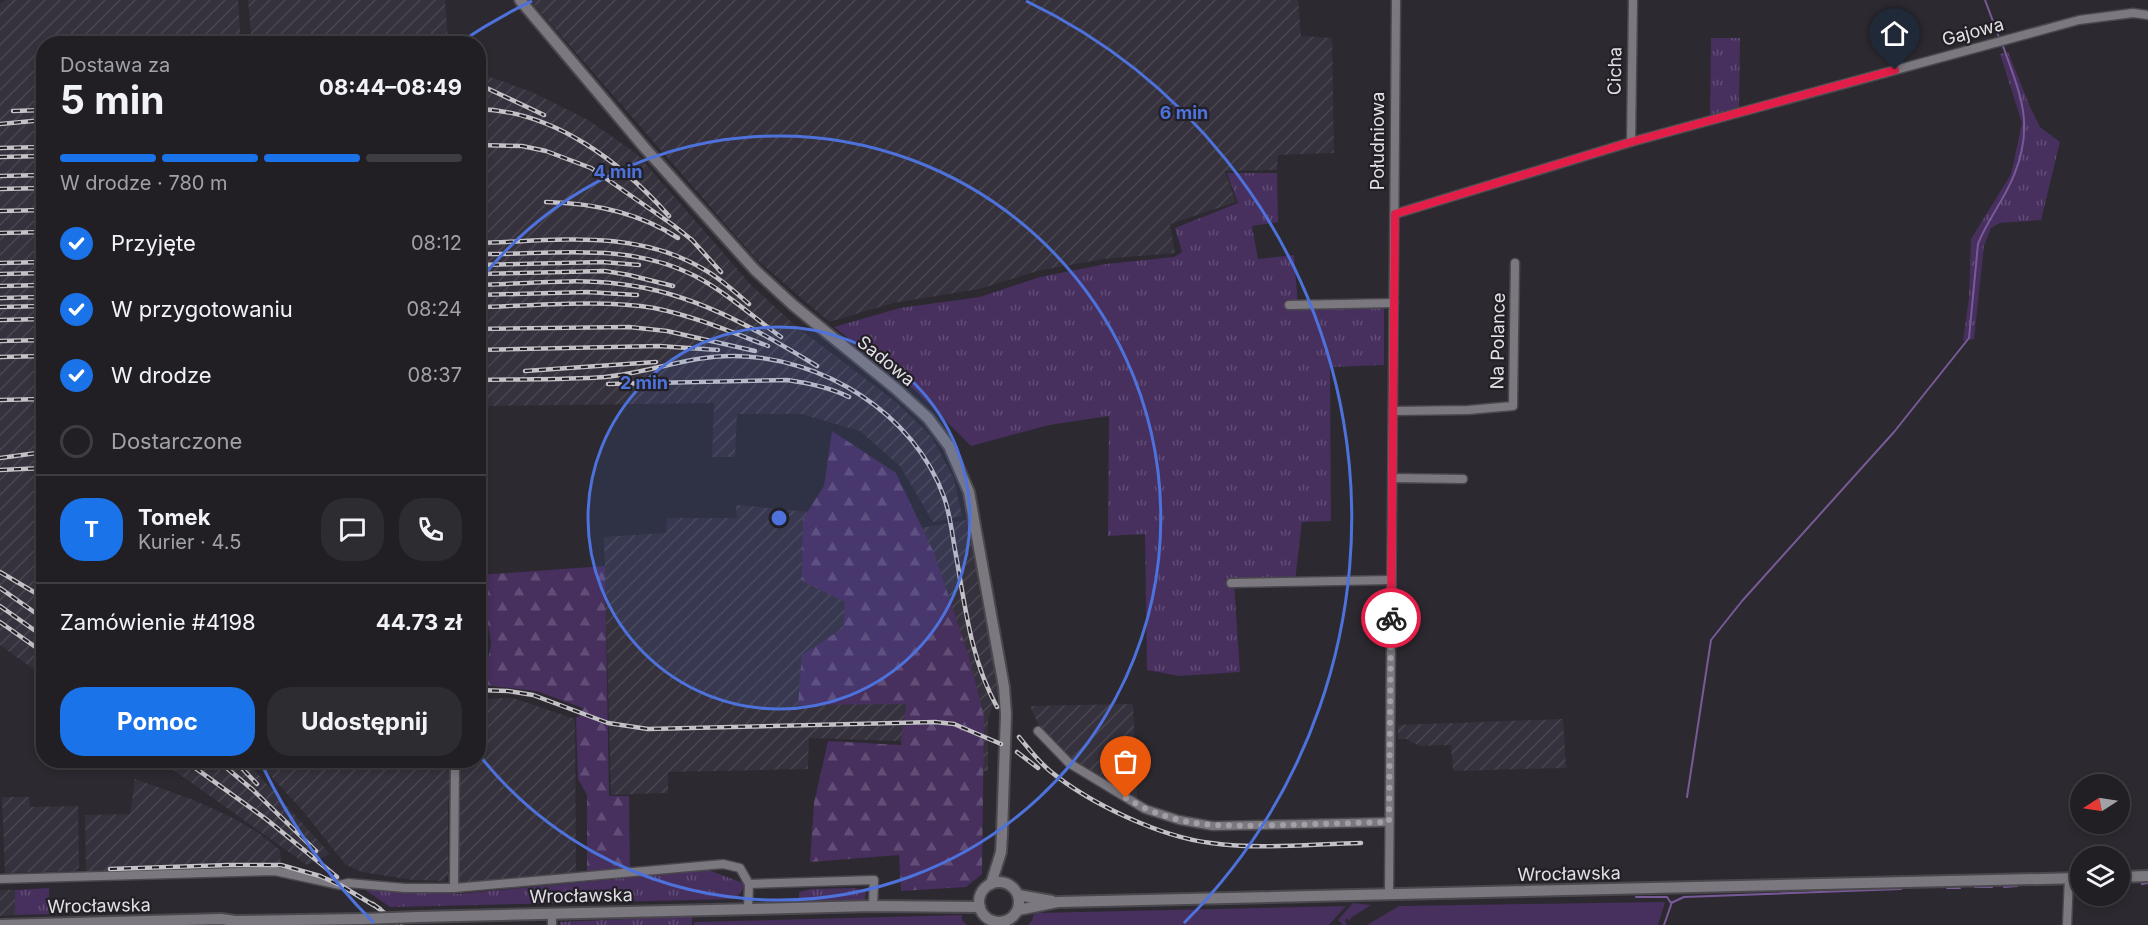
<!DOCTYPE html>
<html lang="pl">
<head>
<meta charset="utf-8">
<style>
  :root { --surface:#211f24; --page:#2d2c31; --text:#f1f3f6; --muted:#a2a2a6; --line:#3e3d41; --accent:#1a73e8 }
  body { margin:0; font-family:Inter,sans-serif; background:var(--page); color:var(--text); height:100vh; display:flex; flex-direction:column; font-size:22px; white-space:nowrap }
  * { box-sizing:border-box; margin:0 }
  p { font-size:20px; color:var(--muted) }
  .icon { flex:none; width:33px; height:33px; fill:none; stroke:currentColor; stroke-width:2; stroke-linecap:round; stroke-linejoin:round }
  .map { position:relative; flex:1; overflow:hidden }
  .panel { position:absolute; left:36px; top:36px; width:450px; height:732px; display:flex; flex-direction:column; background:var(--surface); border-radius:24px; box-shadow:0 3px 9px #0003,0 0 0 2px var(--line) }
  .panel>* { flex:none }
  .needle { width:39px; rotate:258deg }
  .tools { position:absolute; left:2070px; top:774px; display:grid; gap:12px }
  .tools a { display:grid; place-items:center; width:60px; height:60px; border-radius:50%; background:var(--surface); box-shadow:0 3px 9px #0003,0 0 0 2px var(--line); font-size:30px }
  .pin { position:absolute; display:grid; place-items:center; width:51px; height:51px; color:#fff; margin:-62px -26px; border-radius:50% 50% 50% 0; rotate:-45deg; box-shadow:0 0 6px #0007 }
  .pin .icon { rotate:45deg }
  .courier { position:absolute; display:grid; place-items:center; width:60px; height:60px; margin:-30px; border:4px solid #e11d48; border-radius:50%; background:#fff; color:#222; box-shadow:0 2px 8px #0007 }
  .headline em { font-style:normal; font-weight:700 }
  .headline div { display:flex; flex-direction:column-reverse }
  .headline { display:flex; align-items:center; justify-content:space-between; height:102px; padding:0 24px }
  h1 { font-size:39px; font-weight:700; line-height:45px }
  .bar { display:grid; grid-template-columns:repeat(4,1fr); gap:9px 6px; align-content:center; height:72px; padding:0 24px }
  .bar i { height:8px; border-radius:4px; background:var(--line) }
  .bar .selected { background:var(--accent) }
  .bar p { grid-column:span 4 }
  .line { display:flex; align-items:center; gap:15px; padding:0 24px; border-top:2px solid var(--line) }
  .line div { flex:1 }
  .round { display:grid; place-items:center; flex:none; width:63px; height:63px; border-radius:24px; background:var(--page) }
  ol { padding:0 24px; list-style:none }
  li { display:flex; align-items:center; gap:18px; height:66px }
  li p { margin-inline-start:auto }
  li .icon { padding:6px; border-radius:50%; background:var(--accent); color:#fff; stroke-width:4 }
  li:last-child { color:var(--muted) }
  li i { width:33px; height:33px; border:3px solid var(--line); border-radius:50% }
  .action { display:flex; gap:12px; margin-top:auto; padding:12px 24px }
  .action a { flex:1; height:69px; border-radius:24px; background:var(--accent); color:#fff; font-size:24px; font-weight:700; line-height:69px; text-align:center }
  .action a+a { background:var(--page); color:var(--text) }
  .map>svg:first-child { display:block }
  .industrial { fill:url(#industrial-furrows) }
  .grass { fill:url(#grass-tufts) }
  .forest { fill:url(#forest-firs) }
  .green { fill:#472f5e }
  .lines { fill:none; stroke-linecap:round; stroke-linejoin:round }
  .stream { stroke:#795a99; stroke-width:2 }
  .street-casing { stroke:#4a484d; stroke-width:11 }
  .secondary-casing { stroke:#4a484d; stroke-width:14 }
  .street { stroke:#7c7880; stroke-width:8 }
  .secondary { stroke:#7c7880; stroke-width:10 }
  .rail-casing { stroke:#c4c2c7; stroke-width:4.5 }
  .rail { stroke:#222026; stroke-width:2; stroke-dasharray:7; stroke-linecap:butt }
  .secondary-bridge-casing { stroke:#4a484d; stroke-width:14; stroke-linecap:butt }
  .secondary-bridge { stroke:#7c7880; stroke-width:10 }
  .done { stroke:#a2a0a6; stroke-width:6; stroke-dasharray:0 10.8 }
  .route { stroke:#e11d48; stroke-width:8 }
  .ring { fill:none; stroke:#4e72db; stroke-width:3 }
  .labels { text-anchor:middle; stroke-width:4.5; stroke-linejoin:round; paint-order:stroke }
  .street-label { font-size:18px; fill:#e2e0e5; stroke:#222026 }
  .centre { fill:#4e72db; stroke:#222026; stroke-width:3 }
  .ring-label { font-size:18px; text-anchor:middle; font-weight:bold; fill:#4e72db; stroke:#222026; stroke-width:4.5; stroke-linejoin:round; paint-order:stroke }
</style>
</head>
<body>
<div class="map">
<svg width="2148" height="925" viewBox="0 0 2148 925">
  <defs>
    <pattern id="industrial-furrows" width="10" height="10" patternUnits="userSpaceOnUse" patternTransform="scale(1.5)"><rect width="10" height="10" fill="#36323d"/><path d="M-1 1l2-2M0 10L10 0M9 11l2-2" fill="none" stroke="#494650"/></pattern>
    <pattern id="grass-tufts" width="24" height="20" patternUnits="userSpaceOnUse" patternTransform="scale(1.5)"><rect width="24" height="20" fill="#472f5e"/><path d="M3 7l-1-3M5 7V3M7 7l1-3M15 17l-1-3M17 17v-4M19 17l1-3" fill="none" stroke="#614d75"/></pattern>
    <pattern id="forest-firs" width="22" height="20" patternUnits="userSpaceOnUse" patternTransform="scale(1.5)"><rect width="22" height="20" fill="#472f5e"/><path d="M5 1l3.5 6h-7zM16 11l3.5 6h-7z" fill="#614d75"/></pattern>
  </defs>
  <rect width="100%" height="100%" fill="#2c2930"/>
  <g class="industrial">
    <path d="M5,0H238L241,43L44,44L43,676L0,645V4Z"/>
    <path d="M248,0H445L448,43H252Z"/>
    <path d="M530,0H1298L1301,36L1332,38L1334,153L1278,155L1277,170L1225,171L1236,202L1170,224L1175,253L1103,259L1037,271L979,289L893,303L829,322L755,258Z"/>
    <path d="M479,73L532,92L588,120L637,154L752,286L797,327L896,402L931,436L954,479L962,516L933,522L900,466L860,431L802,414H737L735,457H712L714,403L490,406L479,418Z"/>
    <path d="M736,505L908,521L914,529L967,520L975,552L979,590L1000,687L988,719V772L899,741L809,738L808,769L668,772V793L611,795L604,537L666,533L667,518H737Z"/>
    <path d="M513,698L575,719L576,877L454,888L455,761L478,760L479,699Z"/>
    <path d="M1133,704L1137,798L1074,760L1040,729L1030,706Z"/>
    <path d="M1563,719L1566,768L1453,771L1451,745L1420,746L1406,739H1398V725Z"/>
    <path d="M161,761H246L330,854L307,865Z"/>
    <path d="M257,761H451L448,807V874L444,881L413,880L362,872L346,865L303,811Z"/>
    <path d="M135,779L191,799L231,817L259,833L280,850L281,868L86,873L85,815L130,814Z"/>
    <path d="M2,797H29L30,807L78,806L79,867L74,871L5,873Z"/>
    <path d="M0,890H15V915L0,916Z"/>
  </g>
  <g class="grass">
    <path d="M1711,38H1740L1739,109L1710,118Z"/>
    <path d="M2008,52L2031,109L2040,127L2060,142L2041,220L2000,223L1991,228L1984,246L1974,339L1963,341L1969,298L1971,239L2011,174L2022,123L2000,54Z"/>
    <path d="M1227,173H1277L1278,222L1252,226L1258,259L1294,255L1298,307L1384,308V365L1330,367L1331,521L1302,522L1295,581L1234,583L1240,672L1179,676L1147,670L1145,534L1108,536L1109,416L1049,425L971,446L915,390L834,327L900,308L980,297L1040,277L1106,264L1174,257L1182,252L1175,228L1238,203Z"/>
    <path d="M708,870L746,884L736,899L390,907L364,889L458,894Z"/>
    <path d="M49,888L50,914L15,915V890Z"/>
    <path d="M855,888L866,891L865,899L861,901L803,902L799,897V892L811,889Z"/>
    <path d="M1353,903L1371,905L1352,917L1349,921L1347,918L1345,920L1347,925H1340L1342,924L1338,920Z"/>
    <path d="M692,916V925H560V922Z"/>
  </g>
  <g class="forest">
    <path d="M832,431L896,473L934,553L969,657L984,717L982,874L966,887L901,891L899,855L810,862L814,803L828,741L901,745L906,704L798,705L802,655L843,628L845,602L802,581L803,519L824,486Z"/>
    <path d="M605,566L609,796H629L630,869L587,872V795L578,779L576,718L580,716L583,708L536,691L483,685L491,643L480,575Z"/>
  </g>
  <g class="green">
    <path d="M1665,902L1658,925H1367L1399,906Z"/>
    <path d="M1346,906L1329,925H1028L1032,920L1034,913Z"/>
    <path d="M962,915V920L967,925H694V922Z"/>
  </g>
  <g class="lines">
    <g class="stream">
      <path d="M1985,0L2000,40"/>
      <path d="M1687,797L1711,640L1742,601L1894,432L1969,338L1978,244C1987,220 2005,199 2014,175C2035,124 2020,94 2003,46"/>
      <path d="M2120,884H2127"/>
      <path d="M2142,884L2148,883"/>
      <path d="M1975,887H1992"/>
      <path d="M2004,887L2017,886"/>
      <path d="M1947,888H1960"/>
      <path d="M1636,897H1667L1671,903L1684,897L1901,889"/>
      <path d="M1664,925L1672,902"/>
    </g>
    <g class="street-casing">
      <g id="street">
        <path d="M1631,142L1633,0"/>
        <path d="M1395,214L1631,142L2079,20L2133,13L2148,15"/>
        <path d="M1289,305L1394,303"/>
        <path d="M1393,411L1468,410L1513,406L1515,263"/>
        <path d="M1393,478L1463,479"/>
        <path d="M1231,583L1391,580"/>
        <path d="M1038,731L1069,763L1145,809L1179,820L1213,826L1389,822"/>
        <path d="M0,879L275,871L340,885L348,883L405,888H454L723,864L740,868L749,884"/>
        <path d="M454,888L455,760"/>
        <path d="M1389,894L1396,0"/>
        <path d="M748,909L749,884L874,880L873,906"/>
        <path d="M552,914V925"/>
        <path d="M2067,925L2069,878"/>
      </g>
    </g>
    <g class="secondary-casing">
      <g id="secondary">
        <path d="M520,0L644,147L755,270L793,305L895,388L928,418L949,446L969,492L1004,687L1006,714L1002,834L1001,852L991,884"/>
        <path d="M2120,877L2148,876"/>
        <circle cx="999" cy="902" r="20"/>
        <path d="M1018,895L1052,901"/>
        <path d="M1018,910L1058,902L2080,878"/>
        <path d="M418,917L873,906L980,907"/>
        <path d="M0,925L221,919L235,921L363,919"/>
      </g>
    </g>
    <use href="#street" class="street"/>
    <use href="#secondary" class="secondary"/>
    <g class="rail-casing">
      <g id="rail">
        <path d="M478,84L544,115"/>
        <path d="M478,109C554,111 621,162 669,216"/>
        <path d="M13,111L44,110"/>
        <path d="M0,124L44,120"/>
        <path d="M478,145L522,146L546,151L591,168L673,225L692,240L721,272"/>
        <path d="M0,148L44,147"/>
        <path d="M0,157L44,156"/>
        <path d="M0,176L44,175"/>
        <path d="M0,189L44,188"/>
        <path d="M546,202C593,203 638,212 678,238"/>
        <path d="M0,211L44,210"/>
        <path d="M0,233L44,232"/>
        <path d="M478,243C555,241 636,228 705,270C721,279 735,292 749,304"/>
        <path d="M478,254C553,255 626,241 695,276C726,292 753,317 781,337"/>
        <path d="M0,263L44,262"/>
        <path d="M478,265L603,262L639,265"/>
        <path d="M0,274L44,273"/>
        <path d="M478,274L605,271L629,275L673,286"/>
        <path d="M478,285C525,284 574,278 620,284C693,292 756,329 817,366"/>
        <path d="M0,286L44,285"/>
        <path d="M478,295L587,292L637,295"/>
        <path d="M0,298L44,297"/>
        <path d="M0,307L44,306"/>
        <path d="M478,307C533,306 601,299 654,308C694,316 731,332 768,346"/>
        <path d="M0,320L44,319"/>
        <path d="M478,329L629,327L667,331L755,351"/>
        <path d="M0,341L44,340"/>
        <path d="M478,350L659,346L718,350"/>
        <path d="M0,357L44,356"/>
        <path d="M525,371L656,362"/>
        <path d="M478,380C521,379 563,380 605,377C649,373 691,355 735,356C822,357 914,413 944,497C950,514 952,533 955,550C965,604 970,658 997,707"/>
        <path d="M608,384L787,380C809,383 829,387 849,397"/>
        <path d="M0,400L44,399"/>
        <path d="M0,458L44,452"/>
        <path d="M0,470L44,468"/>
        <path d="M0,572L44,598"/>
        <path d="M0,588L44,619"/>
        <path d="M0,606L44,637"/>
        <path d="M0,622L44,653"/>
        <path d="M478,690L508,691L533,695L608,723L648,729L935,722L954,724L1001,744"/>
        <path d="M1019,737C1029,749 1038,761 1050,771C1089,803 1160,837 1211,843C1260,850 1312,844 1361,843"/>
        <path d="M1017,752L1038,768"/>
        <path d="M184,760L266,819L337,877"/>
        <path d="M217,760L253,790L316,851"/>
        <path d="M234,760L257,784"/>
        <path d="M110,869L228,865H281L320,876L340,885L380,909"/>
        <path d="M373,904L400,925"/>
      </g>
    </g>
    <use href="#rail" class="rail"/>
    <g class="secondary-bridge-casing">
      <path id="secondary-bridge" d="M363,919L418,917"/>
    </g>
    <use href="#secondary-bridge" class="secondary-bridge"/>
  </g>
  <g class="lines">
    <path class="done" d="M1126,798C1179,830 1223,826 1283,825C1318,824 1354,823 1389,822L1391,618"/>
    <path class="route" d="M1391,618L1395,214L1631,142L1895,70"/>
  </g>
  <circle cx="779" cy="518" r="191" fill="#4e72db" fill-opacity=".12"/>
  <g class="ring">
    <circle cx="779" cy="518" r="191"/>
    <path d="M480 280A382 382 0 1 1 480 756"/>
    <path d="M374 923A573 573 0 0 1 262 765M459 43A573 573 0 0 1 532 1M1026 1A573 573 0 0 1 1184 923"/>
  </g>
  <g class="labels">
    <g class="street-label">
      <text transform="translate(1973 32) rotate(-15)" y="6">Gajowa</text>
      <text transform="translate(1615 71) rotate(-89)" y="6">Cicha</text>
      <text transform="translate(1378 141) rotate(-90)" y="6">Południowa</text>
      <text transform="translate(1498 341) rotate(-89)" y="6">Na Polance</text>
      <text transform="translate(886 361) rotate(39)" y="6">Sadowa</text>
      <text transform="translate(1569 874) rotate(-1)" y="6">Wrocławska</text>
      <text transform="translate(581 896) rotate(-1)" y="6">Wrocławska</text>
      <text transform="translate(99 906) rotate(-1)" y="6">Wrocławska</text>
    </g>
  </g>
  <circle cx="779" cy="518" r="9" class="centre"/>
  <g class="ring-label">
    <text x="1184" y="119">6 min</text>
    <text x="618" y="178">4 min</text>
    <text x="644" y="389">2 min</text>
  </g>
</svg>
<div class="tools">
<a><svg class="needle" viewBox="-14 -14 28 28"><path d="M0-13l5 13h-10z" fill="#e53935"/><path d="M0 13l5-13h-10z" fill="#a2a2a6"/></svg></a>
<a><svg class="icon" aria-label="layers" viewBox="0 0 24 24"><path d="M12 4l9 5-9 5-9-5zM3 14l9 5 9-5"/></svg></a>
</div>
<div class="pin" style="left:1126px;top:798px;background:#ea580c"><svg class="icon" aria-label="bag" viewBox="0 0 24 24"><path d="M5 8h14l-1 12H6zM9 8a3 3 0 0 1 6 0"/></svg></div>
<div class="pin" style="left:1895px;top:70px;background:#1f2937"><svg class="icon" aria-label="home" viewBox="0 0 24 24"><path d="M3 11l9-7 9 7M6 9v11h12V9"/></svg></div>
<div class="courier" style="left:1391px;top:618px"><svg class="icon" aria-label="bike" viewBox="0 0 24 24"><circle cx="6" cy="16" r="4"/><circle cx="18" cy="16" r="4"/><path d="M6 16l4-8h5l3 8M10 8l3 8H6M13 5h3"/></svg></div>
<section class="panel">
<div class="headline"><div><h1>5 min</h1><p>Dostawa za</p></div><em>08:44–08:49</em></div>
<div class="bar"><i class="selected"></i><i class="selected"></i><i class="selected"></i><i></i><p>W drodze · 780 m</p></div>
<ol>
<li><svg class="icon" aria-label="check" viewBox="0 0 24 24"><path d="M5 12l5 5 9-10"/></svg>Przyjęte<p>08:12</p></li>
<li><svg class="icon" aria-label="check" viewBox="0 0 24 24"><path d="M5 12l5 5 9-10"/></svg>W przygotowaniu<p>08:24</p></li>
<li><svg class="icon" aria-label="check" viewBox="0 0 24 24"><path d="M5 12l5 5 9-10"/></svg>W drodze<p>08:37</p></li>
<li><i></i>Dostarczone</li>
</ol>
<div class="line" style="height:108px"><b class="round" style="background:var(--accent);color:#fff">T</b><div><b>Tomek</b><p>Kurier · 4.5</p></div><a class="round"><svg class="icon" aria-label="chat" viewBox="0 0 24 24"><path d="M4 5h16v11H9l-5 4z"/></svg></a><a class="round"><svg class="icon" aria-label="phone" viewBox="0 0 24 24"><path d="M5 4h4l2 5-3 2q2 4 5 5l2-3 5 2v4C11 20 4 13 5 4z"/></svg></a></div>
<div class="line" style="height:78px"><div>Zamówienie #4198</div><b>44.73 zł</b></div>
<div class="action"><a>Pomoc</a><a>Udostępnij</a></div>
</section>
</div>
</body>
</html>
